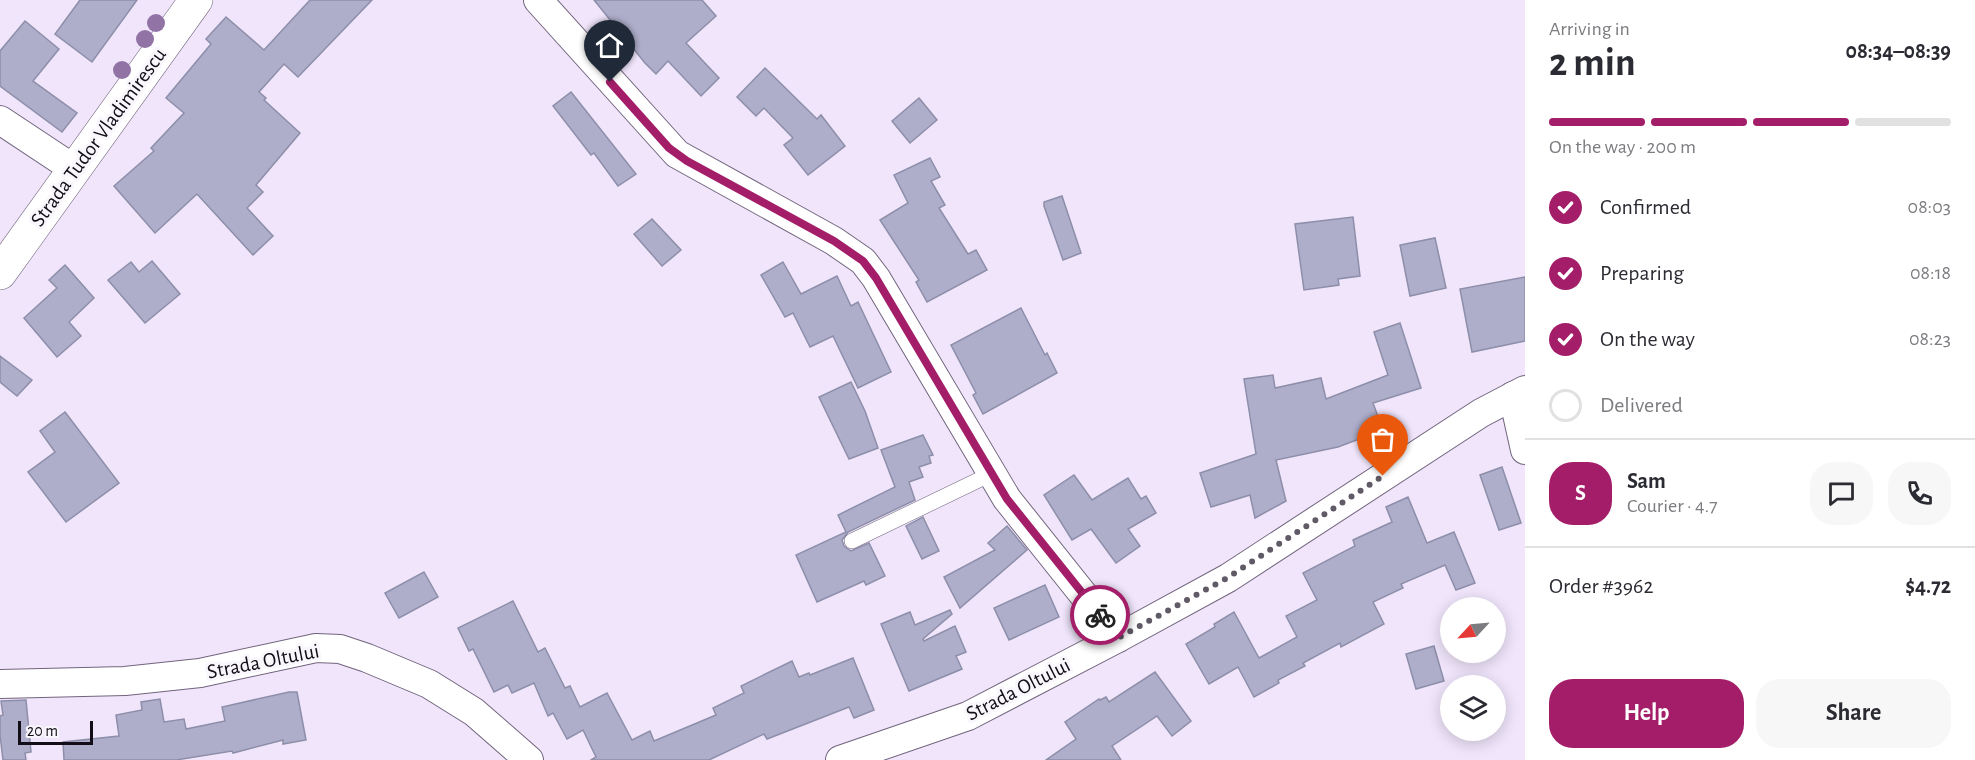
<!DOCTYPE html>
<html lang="en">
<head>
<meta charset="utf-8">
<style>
  :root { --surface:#fff; --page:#f7f7f7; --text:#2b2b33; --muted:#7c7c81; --line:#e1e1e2; --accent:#a31d69 }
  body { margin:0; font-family:"Alegreya Sans",sans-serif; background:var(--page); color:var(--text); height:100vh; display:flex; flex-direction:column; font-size:22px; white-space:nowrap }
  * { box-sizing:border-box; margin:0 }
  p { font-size:20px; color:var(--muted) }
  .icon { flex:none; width:33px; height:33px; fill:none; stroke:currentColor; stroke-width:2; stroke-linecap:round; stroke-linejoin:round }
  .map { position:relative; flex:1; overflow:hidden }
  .details { display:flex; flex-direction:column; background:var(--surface); width:450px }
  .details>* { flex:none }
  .needle { width:39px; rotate:244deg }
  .tools { position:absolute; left:1440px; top:597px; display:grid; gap:12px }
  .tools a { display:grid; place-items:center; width:66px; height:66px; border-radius:50%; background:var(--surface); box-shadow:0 3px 15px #0003; font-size:30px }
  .scale { position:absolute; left:18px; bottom:15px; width:75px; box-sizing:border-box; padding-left:6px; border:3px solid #120d16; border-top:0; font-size:16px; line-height:21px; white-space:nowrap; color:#120d16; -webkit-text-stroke:4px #f9f6fc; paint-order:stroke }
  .pin { position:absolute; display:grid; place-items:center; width:51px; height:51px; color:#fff; margin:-62px -26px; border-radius:50% 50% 50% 0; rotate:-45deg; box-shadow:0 0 6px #0007 }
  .pin .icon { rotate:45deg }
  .courier { position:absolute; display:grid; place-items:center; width:60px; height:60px; margin:-30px; border:4px solid #a31d69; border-radius:50%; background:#fff; color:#222; box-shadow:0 2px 8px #0007 }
  .overview em { font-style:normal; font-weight:700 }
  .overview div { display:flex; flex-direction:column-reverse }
  .overview { display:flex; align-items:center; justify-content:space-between; height:102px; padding:0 24px }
  h1 { font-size:39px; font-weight:700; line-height:45px }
  .bar { display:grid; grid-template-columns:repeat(4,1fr); gap:9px 6px; align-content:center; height:72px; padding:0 24px }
  .bar i { height:8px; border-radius:4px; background:var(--line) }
  .bar .selected { background:var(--accent) }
  .bar p { grid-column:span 4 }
  .line { display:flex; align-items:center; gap:15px; padding:0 24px; border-top:2px solid var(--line) }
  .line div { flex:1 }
  .round { display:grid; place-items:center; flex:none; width:63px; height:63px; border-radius:24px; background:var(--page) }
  ol { padding:0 24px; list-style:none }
  li { display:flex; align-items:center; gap:18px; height:66px }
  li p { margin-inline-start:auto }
  li .icon { padding:6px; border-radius:50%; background:var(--accent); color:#fff; stroke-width:4 }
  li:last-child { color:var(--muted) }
  li i { width:33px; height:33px; border:3px solid var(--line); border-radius:50% }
  .button { display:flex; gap:12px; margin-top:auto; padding:12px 24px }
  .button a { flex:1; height:69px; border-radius:24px; background:var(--accent); color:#fff; font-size:24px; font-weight:700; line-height:69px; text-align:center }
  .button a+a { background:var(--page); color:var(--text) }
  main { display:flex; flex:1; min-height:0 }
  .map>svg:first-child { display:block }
  .building { fill:#aeaecb; stroke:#8d8ea9; stroke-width:1.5 }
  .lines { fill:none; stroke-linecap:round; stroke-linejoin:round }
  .service-casing { stroke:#71647d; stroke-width:16 }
  .minor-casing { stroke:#71647d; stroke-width:30 }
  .secondary-casing { stroke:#71647d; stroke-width:34 }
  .service { stroke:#fff; stroke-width:15 }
  .minor { stroke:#fff; stroke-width:28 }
  .secondary { stroke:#fff; stroke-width:33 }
  .tree { fill:#9173a6 }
  .done { stroke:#605966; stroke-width:6; stroke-dasharray:0 10.8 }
  .route { stroke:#a31d69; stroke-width:8 }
  .labels { text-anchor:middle; stroke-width:6; stroke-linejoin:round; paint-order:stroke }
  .street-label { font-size:21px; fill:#120d16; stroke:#f9f6fc }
</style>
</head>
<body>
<main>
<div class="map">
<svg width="1525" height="760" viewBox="0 0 1525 760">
  <rect width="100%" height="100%" fill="#f0e5fb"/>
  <g class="building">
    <path d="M80,0H137L92,62L55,34Z"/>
    <path d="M310,0H372L298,77L284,64L259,92L266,98L264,100L300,133L256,185L263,192L247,208L273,236L253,255L197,194L155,233L114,186L154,151L151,148L184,113L166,98L211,44L206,39L226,17L264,50Z"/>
    <path d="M594,0H702L716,16L686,43L719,78L701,96L668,61L656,74L645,63Z"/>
    <path d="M25,21L59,49L33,81L77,113L62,132L0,86V51Z"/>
    <path d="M765,68L817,119L821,115L845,146L808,175L784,145L793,138L764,108L756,116L737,97Z"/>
    <path d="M571,92L636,174L618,186L594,153L591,155L553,106Z"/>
    <path d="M919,98L937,120L910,143L892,121Z"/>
    <path d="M930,158L940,177L931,181L945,205L939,208L968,254L976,250L987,270L927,302L916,282L919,280L880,220L908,203L894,175Z"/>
    <path d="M1062,196L1081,253L1063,260L1044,206V202Z"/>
    <path d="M1353,217L1360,276L1338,279L1339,285L1304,290L1295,224Z"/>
    <path d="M652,219L681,250L662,266L634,234Z"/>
    <path d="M1435,238L1446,288L1410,296L1400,245Z"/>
    <path d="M152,261L180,294L145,323L108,280L131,262L139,272Z"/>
    <path d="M783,262L801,294L837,276L851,306L858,302L891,372L858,388L833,336L810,347L793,313L785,317L761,275Z"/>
    <path d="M65,265L94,298L69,322L81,336L57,357L24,318L57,288L49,280Z"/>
    <path d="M1525,277V341L1472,352L1460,289Z"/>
    <path d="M1021,308L1045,355L1047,353L1057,373L983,414L973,395L976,393L951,345Z"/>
    <path d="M1400,323L1421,388L1373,403L1383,430L1338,447L1276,460L1286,501L1255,518L1250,495L1211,507L1200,473L1256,454L1244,379L1273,375L1275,388L1321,378L1326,399L1388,375L1374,332Z"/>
    <path d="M0,356L32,380L17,396L0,382Z"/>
    <path d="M851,382L865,411L878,448L849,459L819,397Z"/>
    <path d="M65,412L119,483L66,522L28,472L55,452L40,431Z"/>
    <path d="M923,435L933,455L929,456L931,463L919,467L923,477L909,482L915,500L848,532L842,540L844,546L851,551L869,543L885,576L866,585L864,581L817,602L796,555L846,532L838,515L895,487L881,450Z"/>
    <path d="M1502,467L1521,523L1499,530L1480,475Z"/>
    <path d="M1074,475L1092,500L1128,478L1141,499L1146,496L1156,513L1128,529L1140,546L1116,563L1091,529L1072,540L1044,495Z"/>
    <path d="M1408,497L1427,543L1454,532L1475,583L1456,590L1445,565L1401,584L1403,588L1373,602L1384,624L1341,647L1340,643L1303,663L1305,666L1278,680L1279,683L1254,697L1238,667L1209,684L1186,644L1215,627L1214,624L1234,612L1259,658L1297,637L1286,616L1317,600L1303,573L1355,546L1353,540L1392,522L1386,507Z"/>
    <path d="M923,517L939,551L922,559L906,526Z"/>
    <path d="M1007,526L1027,550L960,608L944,577L995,550L988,543Z"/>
    <path d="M424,572L438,597L399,618L385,593Z"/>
    <path d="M1045,585L1059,617L1009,640L994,608Z"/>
    <path d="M513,601L538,652L545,648L565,688L570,686L580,707L607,693L632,740L650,731L654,741L716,715L713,708L744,693L741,686L792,661L799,677L809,673L810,675L853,658L874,710L854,718L849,707L767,739L764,734L709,760H591L596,757L583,730L567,739L553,713L548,716L534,683L512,693L508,685L494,692L473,649L469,651L458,628Z"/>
    <path d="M950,610L952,614L923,639L924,641L955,626L966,652L956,656L962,669L909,691L881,624L910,612L915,625Z"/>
    <path d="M1434,646L1444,681L1416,689L1406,654Z"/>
    <path d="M1155,672L1191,721L1172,736L1157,716L1112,746L1121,760H1046L1076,739L1065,722L1099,699L1100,700L1106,697L1109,702Z"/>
    <path d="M289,692H297L306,740L283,744V740L233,753L232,751L176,760H64L63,742L119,736L116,715L142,710L141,702L160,699L164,722L184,719L186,729L225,721L222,707Z"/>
    <path d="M26,700L31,752L25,753L26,760H3L0,735V716L3,715L1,701Z"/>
  </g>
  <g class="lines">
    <g class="service-casing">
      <path id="service" d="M852,541L991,474"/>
    </g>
    <g class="minor-casing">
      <g id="minor">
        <path d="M538,0L677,154L834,241L863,261L876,278L1007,499L1118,638"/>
        <path d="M0,120L74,169"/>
        <path d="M1513,396L1525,450"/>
        <path d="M0,684L125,681L200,673L316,648L340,649L367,658L429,684L474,712L529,760"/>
        <path d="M840,760L968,716L1118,638L1228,578L1481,413L1525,390"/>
      </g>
    </g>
    <g class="secondary-casing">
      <path id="secondary" d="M0,273L196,0"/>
    </g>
    <use href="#service" class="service"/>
    <use href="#minor" class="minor"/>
    <use href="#secondary" class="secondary"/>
  </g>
  <g class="tree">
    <circle cx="156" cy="23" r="9"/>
    <circle cx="145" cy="39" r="9"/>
    <circle cx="122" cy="70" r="9"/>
  </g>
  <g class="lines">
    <path class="done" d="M1100,615L1118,638L1227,578L1383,476"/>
    <path class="route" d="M610,82L669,148L687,161L834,241L863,261L876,278L1007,499L1100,615"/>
  </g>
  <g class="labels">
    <g class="street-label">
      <text transform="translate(98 137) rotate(-54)" y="7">Strada Tudor Vladimirescu</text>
      <text transform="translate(263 661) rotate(-11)" y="7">Strada Oltului</text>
      <text transform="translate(1018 689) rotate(-27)" y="7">Strada Oltului</text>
    </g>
  </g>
</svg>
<div class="tools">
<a><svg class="needle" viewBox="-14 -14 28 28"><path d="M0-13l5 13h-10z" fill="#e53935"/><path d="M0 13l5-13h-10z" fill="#7c7c81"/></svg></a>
<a><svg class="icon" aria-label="layers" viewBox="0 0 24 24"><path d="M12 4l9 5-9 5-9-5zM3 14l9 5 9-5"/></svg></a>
</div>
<div class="scale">20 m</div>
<div class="pin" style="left:1383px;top:476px;background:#ea580c"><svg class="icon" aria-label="bag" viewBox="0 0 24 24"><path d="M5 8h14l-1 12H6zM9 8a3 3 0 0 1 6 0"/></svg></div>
<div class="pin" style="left:610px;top:82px;background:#1f2937"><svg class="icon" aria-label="home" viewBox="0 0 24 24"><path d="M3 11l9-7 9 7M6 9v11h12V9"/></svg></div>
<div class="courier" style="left:1100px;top:615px"><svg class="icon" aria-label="bike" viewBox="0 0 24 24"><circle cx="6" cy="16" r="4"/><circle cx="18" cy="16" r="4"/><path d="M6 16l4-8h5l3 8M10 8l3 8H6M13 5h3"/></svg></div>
</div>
<section class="details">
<div class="overview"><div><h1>2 min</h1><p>Arriving in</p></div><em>08:34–08:39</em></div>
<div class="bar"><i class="selected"></i><i class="selected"></i><i class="selected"></i><i></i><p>On the way · 200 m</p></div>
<ol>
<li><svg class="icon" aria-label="check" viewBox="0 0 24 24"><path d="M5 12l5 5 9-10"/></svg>Confirmed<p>08:03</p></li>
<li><svg class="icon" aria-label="check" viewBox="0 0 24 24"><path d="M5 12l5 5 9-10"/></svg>Preparing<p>08:18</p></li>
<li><svg class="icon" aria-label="check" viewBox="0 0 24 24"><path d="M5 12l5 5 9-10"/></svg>On the way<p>08:23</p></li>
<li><i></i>Delivered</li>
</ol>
<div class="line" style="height:108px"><b class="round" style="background:var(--accent);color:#fff">S</b><div><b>Sam</b><p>Courier · 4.7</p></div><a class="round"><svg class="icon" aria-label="chat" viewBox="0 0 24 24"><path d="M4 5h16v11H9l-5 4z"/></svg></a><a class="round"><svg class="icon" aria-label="phone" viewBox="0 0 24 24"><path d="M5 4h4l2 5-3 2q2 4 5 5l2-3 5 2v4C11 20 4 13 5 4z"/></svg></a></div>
<div class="line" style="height:78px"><div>Order #3962</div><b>$4.72</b></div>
<div class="button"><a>Help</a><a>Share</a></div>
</section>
</main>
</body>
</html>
